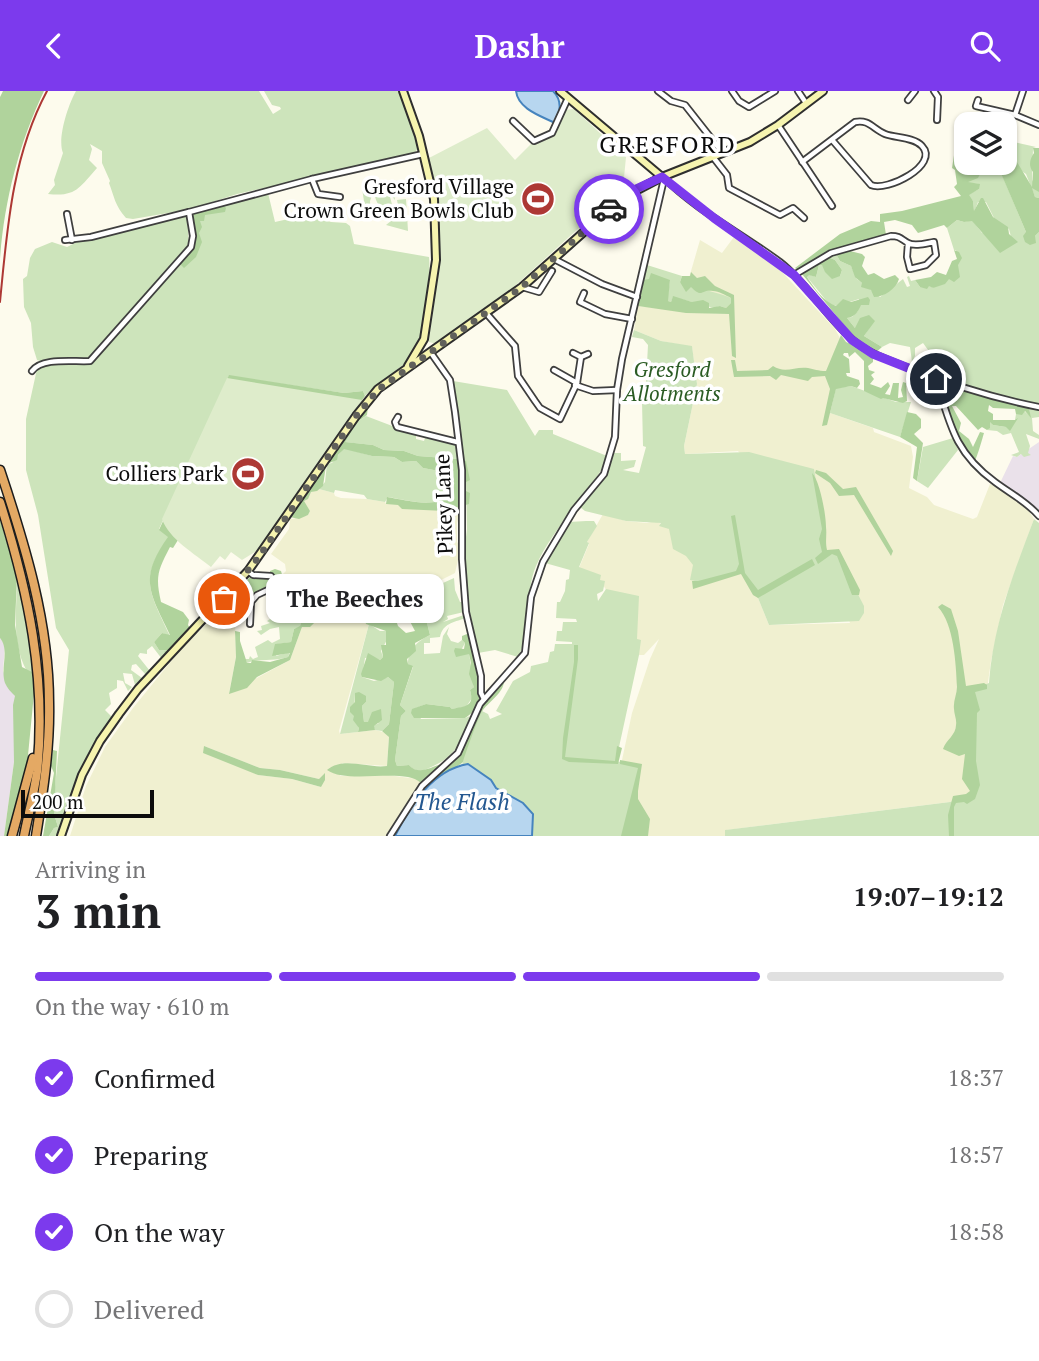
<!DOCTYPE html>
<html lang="en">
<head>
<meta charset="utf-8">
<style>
  :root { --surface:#fff; --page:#f2f2f2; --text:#202124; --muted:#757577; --line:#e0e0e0; --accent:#7c3aed }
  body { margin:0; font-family:"PT Serif",serif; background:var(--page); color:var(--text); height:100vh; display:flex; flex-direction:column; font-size:26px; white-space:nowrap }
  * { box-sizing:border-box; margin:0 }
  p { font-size:23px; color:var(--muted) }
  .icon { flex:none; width:38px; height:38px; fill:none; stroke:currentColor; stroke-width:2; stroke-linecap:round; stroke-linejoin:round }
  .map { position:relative; height:745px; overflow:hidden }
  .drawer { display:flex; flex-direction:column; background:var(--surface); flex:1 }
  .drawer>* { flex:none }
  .buttons { position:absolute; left:954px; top:21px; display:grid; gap:14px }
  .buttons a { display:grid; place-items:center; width:63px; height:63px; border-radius:14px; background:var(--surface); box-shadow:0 2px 5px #0004; font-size:35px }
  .scale { position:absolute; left:21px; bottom:18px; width:133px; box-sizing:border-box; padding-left:7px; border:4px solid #0c0c0c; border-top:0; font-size:19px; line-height:24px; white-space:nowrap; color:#0c0c0c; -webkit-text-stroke:5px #fff; paint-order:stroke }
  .pin { position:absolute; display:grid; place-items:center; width:60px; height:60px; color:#fff; margin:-30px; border:4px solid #fff; border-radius:50%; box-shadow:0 2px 7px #0007 }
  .courier { position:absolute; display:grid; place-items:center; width:70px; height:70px; margin:-35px; border:5px solid #7c3aed; border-radius:50%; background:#fff; color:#222; box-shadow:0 2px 9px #0007 }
  .bubble { position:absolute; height:49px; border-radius:14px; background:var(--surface); box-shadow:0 2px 5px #0004; font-size:23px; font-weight:800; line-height:49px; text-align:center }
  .headline em { font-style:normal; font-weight:800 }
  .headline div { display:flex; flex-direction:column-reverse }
  .headline { display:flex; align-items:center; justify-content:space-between; height:119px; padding:0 35px }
  h1 { font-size:46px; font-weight:800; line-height:52px }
  .bar { display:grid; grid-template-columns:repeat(4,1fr); gap:10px 7px; align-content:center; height:84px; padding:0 35px }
  .bar i { height:9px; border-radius:5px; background:var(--line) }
  .bar .on { background:var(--accent) }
  .bar p { grid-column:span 4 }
  ol { padding:0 35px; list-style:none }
  li { display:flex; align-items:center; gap:21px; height:77px }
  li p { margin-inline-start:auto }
  li .icon { padding:7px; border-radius:50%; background:var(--accent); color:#fff; stroke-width:4 }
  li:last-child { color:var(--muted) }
  li i { width:38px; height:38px; border:4px solid var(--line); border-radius:50% }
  header { display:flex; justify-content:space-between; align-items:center; height:91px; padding:0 35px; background:var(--accent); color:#fff; font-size:32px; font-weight:800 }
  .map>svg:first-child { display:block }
  .industrial { fill:#eae1ea }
  .farmland { fill:#f0f0d0; fill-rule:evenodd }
  .green { fill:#cde4bb }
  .forest { fill:#b0d39c }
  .pitch { fill:#deeccb }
  .water { fill:#b7d6ef; stroke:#4684be; stroke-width:2 }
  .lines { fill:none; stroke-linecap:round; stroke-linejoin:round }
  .street-casing { stroke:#3f3f3f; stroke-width:8 }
  .secondary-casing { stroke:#2e2e2e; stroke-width:10 }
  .highway-casing { stroke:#1d1d1d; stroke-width:11 }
  .street { stroke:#fff; stroke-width:4.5 }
  .secondary { stroke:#f6f4af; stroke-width:6 }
  .highway { stroke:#e4a964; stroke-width:8 }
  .rail { stroke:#ad3834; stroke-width:2 }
  .done { stroke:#60605b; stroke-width:7; stroke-dasharray:0 12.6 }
  .route { stroke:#7c3aed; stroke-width:9 }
  .labels { text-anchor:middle; stroke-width:7; stroke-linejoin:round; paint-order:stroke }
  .poi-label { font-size:21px; fill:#0c0c0c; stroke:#fff; text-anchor:end }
  .park-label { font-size:21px; font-style:italic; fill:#2b5c24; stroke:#fff }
  .street-label { font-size:21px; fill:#0c0c0c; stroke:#fff }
  .water-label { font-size:23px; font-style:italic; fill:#235790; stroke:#fff }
  .quarter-label { font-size:24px; letter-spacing:2px; fill:#0c0c0c; stroke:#fff }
</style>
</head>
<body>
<header><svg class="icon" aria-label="back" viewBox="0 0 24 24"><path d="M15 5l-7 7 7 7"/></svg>Dashr<svg class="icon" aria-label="search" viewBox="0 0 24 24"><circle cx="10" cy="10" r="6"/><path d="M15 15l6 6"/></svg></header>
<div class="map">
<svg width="1039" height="745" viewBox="0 0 1039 745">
  <rect width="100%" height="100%" fill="#fdfbed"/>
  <g class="industrial">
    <path d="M1039,351V421L1000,392L1013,365L1017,366Z"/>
    <path d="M0,547L5,554L3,580L15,605L14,671L4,745H0Z"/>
  </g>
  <g class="farmland">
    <path d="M734,146L781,180L835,238L840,247L829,327L830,322L873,337L874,341L911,355L913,366L909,397L927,406L934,414L973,428L977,426L990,393L1010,402L1024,413L1034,428L1003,514L991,570L972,704L950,711L726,739L725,745H645L622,669L632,622L650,568L659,548L644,564H639L637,549L600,489L579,477L589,453L587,451L603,423L626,430L647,432L656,430L742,481L758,507L769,534L850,532L826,463L738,360L685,363L684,355L697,293L692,256L661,250L634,239L638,215L704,222L732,223L689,187L700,149L722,162Z"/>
    <path d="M319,398L334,402L335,405L341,407L367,408L385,411L386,413L460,414L461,420L457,432V451L461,456L455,482L441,489L407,514L377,518L371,514L364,525L366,533H369L339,640L340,643L375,639L387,642L389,646L387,675L342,672L340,685L387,684L418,688L421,692L386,745H70L86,695L105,656L133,617L181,558L220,520L231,521L235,529L236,566L229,602L290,569L302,536L316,519L334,520L346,516L315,512L306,503L283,487L282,484L286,480L285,473L271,463L289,438L290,430H287L290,426L292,428L308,424L310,420L303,410L311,401ZM204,655L260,677L280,679L319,688L321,696L292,688L258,684Z"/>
  </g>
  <g class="green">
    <path d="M76,0H259L273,23L281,18L280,16L272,14L264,0H402L415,39L418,57L414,63L237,103L191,118L133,128L126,127C115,115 114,105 109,92L110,90L102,72V60L90,53L92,58L89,69L97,77C79,97 76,106 48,103L55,94L54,89L63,62C57,48 68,14 76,0Z"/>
    <path d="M1005,49L1036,56L1033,57L1032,89L1039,100V107L1035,106L1026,83L1020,79L1017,71L1004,74L1011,68Z"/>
    <path d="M975,72H990L1000,79L1026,141L1035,145L1039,141V313L1026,312L967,295L960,288L958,271L951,269L950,272L931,263L923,252L915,257V265L912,271L910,256L890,252L882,256L864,245L870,236L855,237L847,227L852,226L858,220L859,208L837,215L829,213L807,186L808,183L816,186L819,174H822L840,185L842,179L835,169L828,166L836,163L840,170L851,175L857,188L880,206L903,188L907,196L910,195L907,186L909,185L911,190L915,189L920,196L929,194L933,197L958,174L956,159H954L947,137L957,129L964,131L972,129L982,142L1011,146L1009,138L995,129L986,111H978L974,122L973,110L967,104L979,98V93L966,92Z"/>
    <path d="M384,94L389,95L390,102H394L395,109L389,102L395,125H403L399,119L397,109L406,108L408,140L386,134L391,130C383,119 375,114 374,99L370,110L371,125L362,129L360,124L365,117L362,97Z"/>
    <path d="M268,102L275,131L306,124L331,131L346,132L350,135L354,153L429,166C431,187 427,246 415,262C401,279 380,289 365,305L363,300L344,302L229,285L159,438L169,446C138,488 150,502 170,545L162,542L154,551L159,559H167L165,561L167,563L162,568L152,555L147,559V563L140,562L138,565L150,580L146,584L136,573L132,574L131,579L142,587L135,594L132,583L123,582L125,592L132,596L128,600L123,590L117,589V597L109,602L111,613L105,619L112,626L81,679L58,745H49L54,737L58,736L54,723L55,696L69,559L56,537L38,424L26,379V328L37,278L45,274H90L91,271L193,157L195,147L193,122Z"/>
    <path d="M179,125H187L189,155L89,268L43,271L37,269L33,256L31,232L24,216L23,188L27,185L30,167L35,158L52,151L67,156L79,150L97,147Z"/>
    <path d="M647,174L682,185L680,191C697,198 714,200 731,207V212L726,217L720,215L714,217L673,206L671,211L667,210L670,189H644Z"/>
    <path d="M634,239L661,250L692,255L697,293L684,355L685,363L749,361L814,378L824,439L822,448L826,462L836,461L864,515V522L859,530L769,534L758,507L743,481L695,495V490L690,489L693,474L686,465L673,458L669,438L659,435L661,432L626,430L585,420L580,416L606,385L614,362H621V370L636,369L634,376L623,379L639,382L646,356L643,355L642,311L645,310L648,254L643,248L632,246Z"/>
    <path d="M453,290L507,299L535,345L539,339H553V343L607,365C602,384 588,395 578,410C564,431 546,451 536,475C524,503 533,538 518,566L495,559L478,562L467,508L464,462L467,438L466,391Z"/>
    <path d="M851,295L896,311H911L900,346L830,322L836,297Z"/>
    <path d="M1029,317L1039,318V326L1032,327L1033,340L1039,344V348L1026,343L1030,355L1028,362L1031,364L1024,366L1021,363L1017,366L1011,364L1019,361L1011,342L1003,344L997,340L987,339L990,336L989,329L993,334L1006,336L1015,329L1016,323H1022L1024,320L1030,325Z"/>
    <path d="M366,325L416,344V348L424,350L425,347L454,353L456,354L458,368L418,365L404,360L384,359L373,354L344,351L357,331Z"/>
    <path d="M953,347L958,359L928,397L917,390L923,356Z"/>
    <path d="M344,357L372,365L394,366L402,371L416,370L423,377L451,382L448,390L449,406C433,417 406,409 388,406L385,411L367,408L364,404L335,399L334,402L319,398L325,391L327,373L332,372Z"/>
    <path d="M1034,428L1039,432V745H725V739L950,711L972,704L962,602L989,592C993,534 1014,481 1034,428Z"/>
    <path d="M586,430H594L597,435L587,451L589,452L579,476L601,484L600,489L605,490L603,500L597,503L598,510L606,498L639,505L637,548L641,549L639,564L616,670L640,675L625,745H532L533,723C525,716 500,702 495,696C486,686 479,680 468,673L461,674L463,672L460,667L482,620L488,623L490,628L502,623L496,620L513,590L530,581L531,575L548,571L550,561L554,560L555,553H572V551L556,550L557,540H562L563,531H577L576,528L556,527L557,511H560L565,500L566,489L569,488L570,479L545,472L569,431Z"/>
    <path d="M17,485L32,553L35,592C9,560 17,523 17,485Z"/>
    <path d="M454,487L455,499L460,511H462L464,521L447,525L448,528L443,531L464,524L465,527C453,532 443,532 440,546L430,547V552H424V563L440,562L443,545L449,536L447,543L451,550L458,552L462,549L465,552L458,565L469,562L474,596L470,599L472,607L466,616L452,618L450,616L426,613L416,617L421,628L465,627L470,625C462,652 455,666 429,677C421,681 415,681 409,674L397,675L395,669L401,625L406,620L400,614L413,576L408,573C408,558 418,550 430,544L424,520L413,511L441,490L443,492Z"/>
    <path d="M301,513L309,518L316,517L303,525L300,536L294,538L291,551L278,553L276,565L290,561L288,566C274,571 258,567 247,572L245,568H249L250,565L253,568L258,566L255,556L268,549L272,552L280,548L279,536L270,538L261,544L257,540L262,539L261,535L270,532L267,530L270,528H284L288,532L293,529L300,531L302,518H295V515Z"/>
    <path d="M369,533L380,540H386L388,547L381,560L383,566L380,569L373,566L365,567L362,586L374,590L388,586L394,591L389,633L382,640L375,639L373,635L379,632L364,631L362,615L366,611L355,603L354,625L359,637L358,641L340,643Z"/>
  </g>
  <g class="forest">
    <path d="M3,0H44C19,52 4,111 0,168V6Z"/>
    <path d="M1005,53L1009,57L1011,68L1008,72L1017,71L1032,96L1033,81C1028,74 1030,68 1034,62L1033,57H1039V101L1032,97L1035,106L1039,107V141L1035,145L1036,152L1030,154L1025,151L1023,145L1026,141L1000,80L990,72H1004Z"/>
    <path d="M966,55V72H975L974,76L980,83L978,87L968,91L980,93L979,98L969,104L973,110L974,120L981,107H983L993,126L1008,136L1009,143L1018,151L1000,162L972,130L964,131L957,129L947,137L944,134L918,142L912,134L895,129L884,131L886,144L837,157L798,179L795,177L840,143L871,130L880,131V123L902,120L961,105L954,96L957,93L955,79L952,77L955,58Z"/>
    <path d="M223,114L226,117L225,121L205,124L204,130H200L202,136L199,142L202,151L196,166L184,177L180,173C197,154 195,147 193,122Z"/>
    <path d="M954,159L959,161L962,167L958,174L960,186L954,191L949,188L945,193L933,197L929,195L927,198L920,196L915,189L931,186L937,181L946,184L952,170L957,168Z"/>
    <path d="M850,160L862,163L865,166L862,175L868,184L874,182L884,188L895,184L899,188C896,198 884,206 874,206L871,199L861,196L862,192L855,186L851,175L840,170L836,163Z"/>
    <path d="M828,166L835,169L842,179L840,185L832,188L825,181L822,174H819L816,186L809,184L807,186C814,197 824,211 836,215L843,208L851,211L868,206L870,209L869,214H861C858,221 855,226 847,227L855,237L860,227L869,224L875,230L864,245L882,256L873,264V271L868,275L869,279L875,281L871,284L874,288L870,293L881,297L888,291L890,295L885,303L890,304L893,292H899L898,307L903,306L901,299L903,291L906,292L907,310L903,312L883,307L881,308L864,300V270L855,261L849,266L848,262H844L843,264L849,268L850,282H846L847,285L859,289L860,293L857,297L851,295L836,298L827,334L822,335L830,298L825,285L812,286L808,290L781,284L776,289L770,285L734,286L731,269H735L737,280L768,279L773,275C785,283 795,275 808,277C814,278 818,280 826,280L841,244L846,251L855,255L848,239L802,183Z"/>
    <path d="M691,181L697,187L705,185L715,195L734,204L736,267L732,265L729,223L686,222L638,215L644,189L649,188L651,182L670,189L668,210L671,211L673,205L692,211L703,209L709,212V217L720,215L726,217L731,212V207C725,204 719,200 713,200C700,198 703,208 691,196L686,201L680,191L682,185H690Z"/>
    <path d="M229,284L344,302L363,300L365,305L321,366L168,438L178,449L173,457L170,456C158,479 155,485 161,511L183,521L189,529L188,534L190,537L167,563L164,561L167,559H159L154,551L162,542L170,544C150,502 138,488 168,446L159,439Z"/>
    <path d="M938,290L1029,317L1031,327L1025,320L1022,324L1016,323L1015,318L993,317L989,314L988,320L993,323V329H1015L1018,327L1010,340L1006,336L993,334L990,331V337L987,339L982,336L978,339L956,315H952L961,332L959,340L969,348L973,356L980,341L984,342C983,345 977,368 974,371L953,342Z"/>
    <path d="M368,315L367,324L357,331L345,351L373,354L384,359L404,360L418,365L458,368L459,372L462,369L466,370L470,389L466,391L464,399L470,402L469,413L445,420L402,418L398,414L386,413L387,406C405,409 433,417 448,406L444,396L450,382L423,377L416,370L402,371L394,366L372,365L344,358L338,364L337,369L327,373L360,322Z"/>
    <path d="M907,321L916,323L921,328V337L914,343L923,352L917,390L913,387L917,356L900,346Z"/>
    <path d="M326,374L323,395L317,400L311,401L308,408L304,410L310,420L308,424L299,428L290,426Z"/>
    <path d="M816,379L826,382L843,398L856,396L893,460L891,465L854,404L839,405L830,392L815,382Z"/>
    <path d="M812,382C820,390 826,424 826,436C827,445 825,450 827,459L839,458L860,499L859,504H852L837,465L832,463L818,473L815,467L822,461L819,448L822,438Z"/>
    <path d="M735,424L745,482L758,499L812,468L815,474L758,507L753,504L741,483L693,498L692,490H698L736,480L739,473L731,425Z"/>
    <path d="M0,429L17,485L15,534L22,576L32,581L35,592L26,685L9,745H4L14,671L13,614L15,605C11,601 7,597 5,592C0,577 10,559 0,547Z"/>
    <path d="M275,478L281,480L283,487L314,508L315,512L336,513L349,518L345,521L342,519L329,521L316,519L314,522L316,530L310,536H302L290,569L257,586L247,597L229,603L236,566L235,540L240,541V550L247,572H251L252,569L270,571L288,566L290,562L272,565L275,553L291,551L294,538L300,535L305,522H311L315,517C309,517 304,513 297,511C291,509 289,510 283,506L282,513L276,515L273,512L276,509L274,503L278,499L270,484V480Z"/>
    <path d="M251,485L270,487V497L254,504L249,509H240L232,505Z"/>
    <path d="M413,511L424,520L430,544L415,552L416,560L407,568L408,573L413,575L400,614L406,620L401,625L395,669L397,675L409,674C419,685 430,676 442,673L421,692C404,676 348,694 327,679C344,665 368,678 387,675L389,646L382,640L389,633L394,591L388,586L381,590L362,586L361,583L368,562L380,569L383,566L381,554H386V540L366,533L362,520L371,514L380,522L378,525L396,529L398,535L406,542L415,540L404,519Z"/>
    <path d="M942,513L951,518L958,540L966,595L984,592L987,594V598L975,601L980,619L977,622L976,670L980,694L975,708L967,713L964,711L956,712L954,716V745H949L948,724L953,705L966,703L970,700L962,688L965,663L959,665L943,658C946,649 956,644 956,634C957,629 954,623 954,618C953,610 957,603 957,596C956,573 954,533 938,516Z"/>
    <path d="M467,543L470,545C476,569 493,612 465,627H414L411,622L412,618L426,613L450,616L452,618C465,615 475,616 470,599L474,596L469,583L471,572L469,563L456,566L454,560L455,557L464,558L465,552L462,549V545Z"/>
    <path d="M574,554H578V568L565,666L615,670L617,655L622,657L618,673L569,671L562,668L563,647L574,571Z"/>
    <path d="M504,590C504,601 490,610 483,619C479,624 464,666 463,671C458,676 450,678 444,683C421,699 407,721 395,745H391L423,696L460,662L478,620Z"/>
    <path d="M359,601L366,605V611L362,615L364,631H368L372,621L381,618L382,629L374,635L375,639L358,641L359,637L353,629L354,625L350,621V616L355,611V602Z"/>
    <path d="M204,655L260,677L280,679L319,688L325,682V689L321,696L292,688L258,684L203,662Z"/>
    <path d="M53,659L57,660L54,723L58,736L54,737L49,745H43L54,682L51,675Z"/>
    <path d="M620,669L642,673L638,700V708L650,728L648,745H621L638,677L620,673Z"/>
  </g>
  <g class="pitch">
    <path d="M574,18L626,66L623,97L504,205L437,253L429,251L428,247L440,146L437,106L429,67L487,37L515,69L534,50L552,42L564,19Z"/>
    <path d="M227,287L362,309L263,456L242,469L231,461L225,469L220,465L211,476C195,463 169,448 162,428Z"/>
  </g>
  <g class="water">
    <path d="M516,0H553C563,10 560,21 555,32C541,25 518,18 516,0Z"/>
    <path d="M468,673L491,689L496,697L523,712L533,723L532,745H395C410,715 432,679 468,673Z"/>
  </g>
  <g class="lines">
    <g class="street-casing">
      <g id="street">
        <path d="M658,0L671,10L685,14L722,61"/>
        <path d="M732,0L739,10L749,16L775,0"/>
        <path d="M798,0L806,12"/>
        <path d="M934,0L938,6L937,29"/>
        <path d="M908,9L915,0"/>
        <path d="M978,9L976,15L1015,24L1039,34"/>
        <path d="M1015,24L1023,0"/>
        <path d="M513,30L534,50L552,42L568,7"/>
        <path d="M778,34L832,115"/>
        <path d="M713,66L727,84L729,97L780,124L793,117L804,127"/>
        <path d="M802,71L855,31C869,28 873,38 885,43C895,47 914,46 922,55C940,74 887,101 871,94L833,50"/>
        <path d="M663,86C697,120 741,142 780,171C808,193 826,226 853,249C868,262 887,268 906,276C949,293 993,307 1039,316"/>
        <path d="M312,88L318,103L340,106"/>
        <path d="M67,123L72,149"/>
        <path d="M65,149L91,146L189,121"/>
        <path d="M554,168L602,193L637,206"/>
        <path d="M794,184L831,162L891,145C900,145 901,148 908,152C915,156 927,152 934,151L936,164L926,174L910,178L907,166L908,152"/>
        <path d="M522,196L539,201L552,180"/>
        <path d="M584,202L580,211L605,223L632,228"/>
        <path d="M486,222L515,255L518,285L535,310L540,317L560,328L577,292L554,279"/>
        <path d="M431,262L450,289L455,321L462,379V468L466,521L481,585V602L484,608"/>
        <path d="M573,262L581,266L588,263"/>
        <path d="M32,280C42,266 73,271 90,270L191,156L193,145L189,121L312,88L423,63"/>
        <path d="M936,288C950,334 955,362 995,391C1011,403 1026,410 1039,425"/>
        <path d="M577,292L581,266"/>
        <path d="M575,294L593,300L617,299"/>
        <path d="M398,326L395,331L397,336L457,351"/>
        <path d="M248,480L253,484L271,485L274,490L272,497L257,504L251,511L250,533"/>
        <path d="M390,745L422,695L458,662L480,613L525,562L531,506L543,471L574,419L604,383L615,346L617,299L622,268L664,88"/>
      </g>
    </g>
    <g class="secondary-casing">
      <g id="secondary">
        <path d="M403,0L419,45L434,108L436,169L424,248L408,275"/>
        <path d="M560,0L662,86"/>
        <path d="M61,745L82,684L100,650L119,623L138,598L248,480L356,325L378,298L522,196L622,107L662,86L750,51L778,34L823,0"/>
      </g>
    </g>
    <g class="highway-casing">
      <g id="highway">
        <path d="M0,379C25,454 49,532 49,612C50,657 43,701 36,745"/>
        <path d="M0,411C28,499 47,588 37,681C34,703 28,724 24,745"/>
        <path d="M12,745L33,667"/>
      </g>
    </g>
    <use href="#street" class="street"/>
    <use href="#secondary" class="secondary"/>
    <use href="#highway" class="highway"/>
    <path class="rail" d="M0,211C7,139 12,65 47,0"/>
  </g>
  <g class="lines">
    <path class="done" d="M224,508L258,467L356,325L379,298L522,196L609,118"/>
    <path class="route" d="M609,118L636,98L662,86L714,127L794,184L852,249L873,263L936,288"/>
  </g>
  <defs>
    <g id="stadium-disc" transform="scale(1.75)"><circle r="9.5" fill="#ad3834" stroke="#fff"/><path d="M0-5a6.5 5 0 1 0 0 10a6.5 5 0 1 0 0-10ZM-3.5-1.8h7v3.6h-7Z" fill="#fff"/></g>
  </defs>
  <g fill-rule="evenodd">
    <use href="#stadium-disc" x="538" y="108"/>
    <use href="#stadium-disc" x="248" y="383"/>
  </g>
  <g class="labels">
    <g class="poi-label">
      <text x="514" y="103">Gresford Village<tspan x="514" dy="24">Crown Green Bowls Club</tspan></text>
      <text x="224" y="390">Colliers Park</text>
    </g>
    <g class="park-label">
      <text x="672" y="286">Gresford<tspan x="672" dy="24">Allotments</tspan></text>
    </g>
    <g class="street-label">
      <text transform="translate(444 413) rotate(-92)" y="7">Pikey Lane</text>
    </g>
    <g class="water-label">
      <text x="462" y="719">The Flash</text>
    </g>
    <g class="quarter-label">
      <text x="668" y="62">GRESFORD</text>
    </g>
  </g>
</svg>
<div class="buttons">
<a><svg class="icon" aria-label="layers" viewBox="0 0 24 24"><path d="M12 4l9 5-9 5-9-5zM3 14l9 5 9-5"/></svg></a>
</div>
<div class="scale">200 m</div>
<div class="pin" style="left:224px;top:508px;background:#ea580c"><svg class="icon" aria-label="bag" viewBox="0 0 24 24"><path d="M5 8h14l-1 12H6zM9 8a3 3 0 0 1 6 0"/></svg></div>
<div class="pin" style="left:936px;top:288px;background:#1f2937"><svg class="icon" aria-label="home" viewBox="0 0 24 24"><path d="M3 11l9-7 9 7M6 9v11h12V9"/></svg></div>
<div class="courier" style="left:609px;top:118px"><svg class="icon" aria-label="car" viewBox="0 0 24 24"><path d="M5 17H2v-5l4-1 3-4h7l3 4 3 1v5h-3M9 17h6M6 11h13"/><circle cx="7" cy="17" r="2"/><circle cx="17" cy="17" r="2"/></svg></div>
<div class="bubble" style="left:266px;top:483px;width:178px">The Beeches</div>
</div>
<section class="drawer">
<div class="headline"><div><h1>3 min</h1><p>Arriving in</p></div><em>19:07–19:12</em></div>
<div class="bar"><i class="on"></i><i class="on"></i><i class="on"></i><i></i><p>On the way · 610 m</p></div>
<ol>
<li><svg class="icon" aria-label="check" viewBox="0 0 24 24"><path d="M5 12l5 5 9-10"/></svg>Confirmed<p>18:37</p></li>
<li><svg class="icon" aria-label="check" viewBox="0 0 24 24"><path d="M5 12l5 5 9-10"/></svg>Preparing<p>18:57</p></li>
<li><svg class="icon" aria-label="check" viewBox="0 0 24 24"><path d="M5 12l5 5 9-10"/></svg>On the way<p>18:58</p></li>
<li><i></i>Delivered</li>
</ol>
</section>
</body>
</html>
